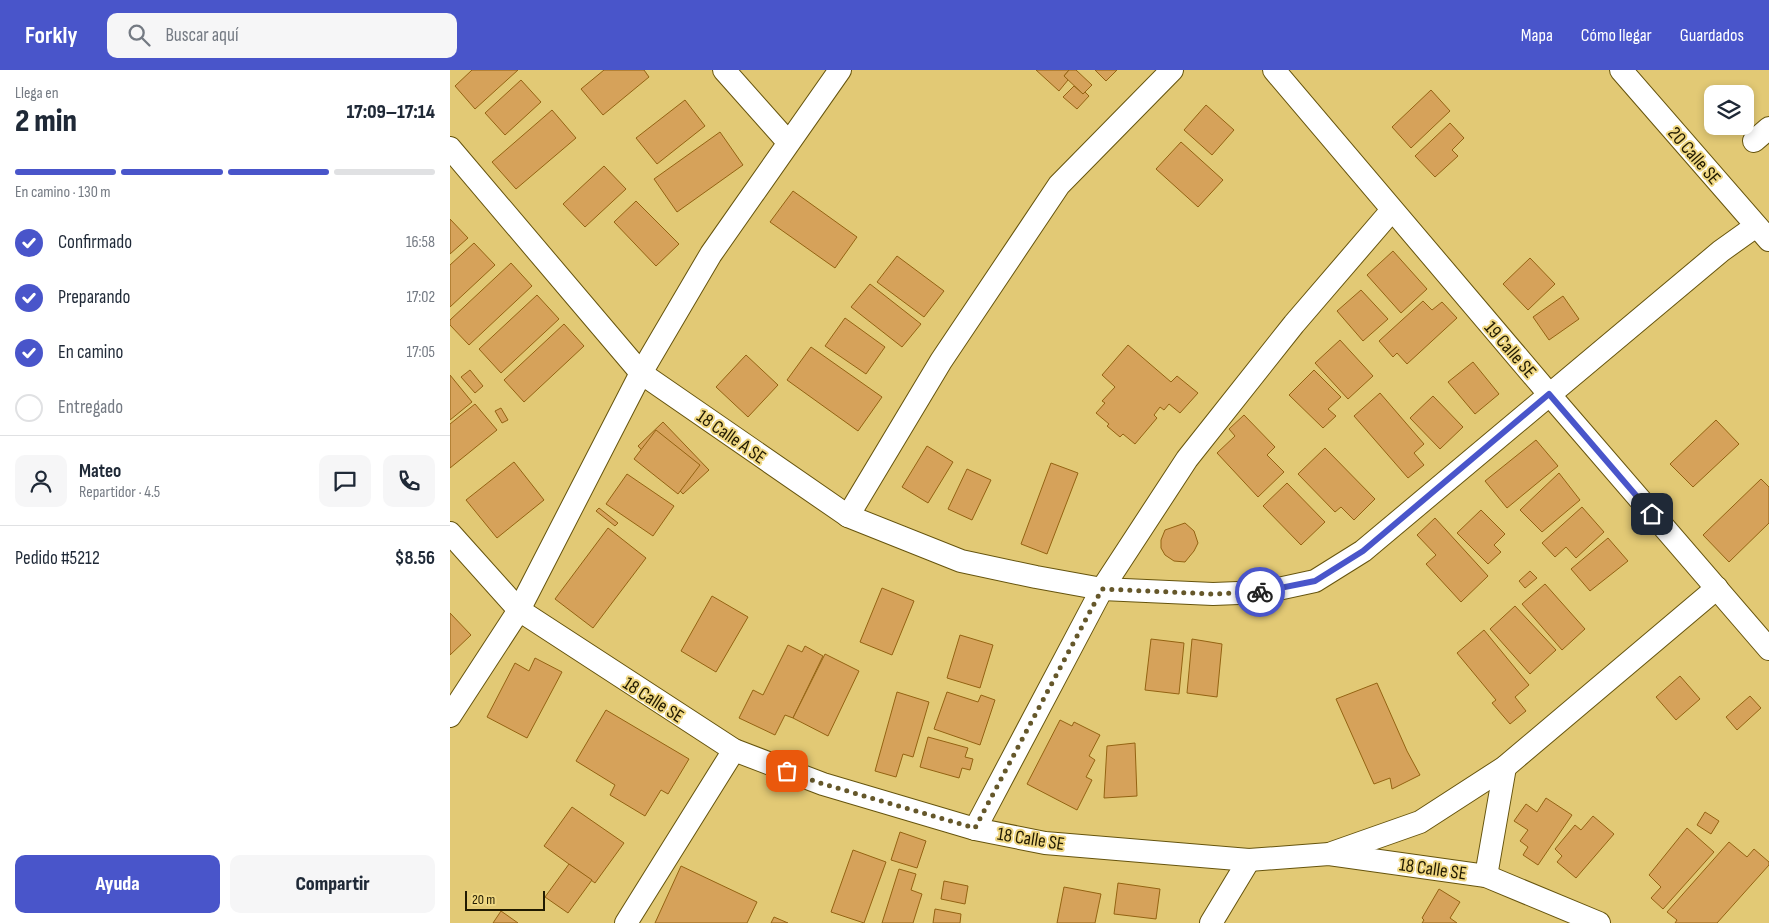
<!DOCTYPE html>
<html lang="es">
<head>
<meta charset="utf-8">
<style>
  :root { --surface:#fff; --page:#f6f6f7; --text:#1f2937; --muted:#747a83; --line:#e0e1e3; --accent:#4955ca }
  body { margin:0; font-family:"Sofia Sans Condensed",sans-serif; background:var(--page); color:var(--text); height:100vh; display:flex; flex-direction:column; font-size:19px; white-space:nowrap }
  * { box-sizing:border-box; margin:0 }
  p { font-size:16px; color:var(--muted) }
  .icon { flex:none; width:28px; height:28px; fill:none; stroke:currentColor; stroke-width:2; stroke-linecap:round; stroke-linejoin:round }
  .map { position:relative; flex:1; overflow:hidden }
  .panel { display:flex; flex-direction:column; background:var(--surface); width:450px }
  .panel>* { flex:none }
  .fabs { position:absolute; left:1254px; top:15px; display:grid; gap:10px }
  .fabs a { display:grid; place-items:center; width:50px; height:50px; border-radius:10px; background:var(--surface); box-shadow:0 2px 8px #0003; font-size:25px }
  .scale { position:absolute; left:15px; bottom:12px; width:80px; box-sizing:border-box; padding-left:5px; border:2px solid #211a01; border-top:0; font-size:14px; line-height:18px; white-space:nowrap; color:#211a01; -webkit-text-stroke:4px #efd782; paint-order:stroke }
  .pin { position:absolute; display:grid; place-items:center; width:42px; height:42px; color:#fff; margin:-21px; border-radius:10px; box-shadow:0 2px 8px #0006 }
  .courier { position:absolute; display:grid; place-items:center; width:50px; height:50px; margin:-25px; border:4px solid #4955ca; border-radius:50%; background:#fff; color:#222; box-shadow:0 1px 6px #0007 }
  .overview em { font-style:normal; font-weight:800 }
  .overview div { display:flex; flex-direction:column-reverse }
  .overview { display:flex; align-items:center; justify-content:space-between; height:85px; padding:0 15px }
  h1 { font-size:32px; font-weight:800; line-height:38px }
  .bar { display:grid; grid-template-columns:repeat(4,1fr); gap:8px 5px; align-content:center; height:60px; padding:0 15px }
  .bar i { height:6px; border-radius:4px; background:var(--line) }
  .bar .selected { background:var(--accent) }
  .bar p { grid-column:span 4 }
  .line { display:flex; align-items:center; gap:12px; padding:0 15px; border-top:1px solid var(--line) }
  .line div { flex:1 }
  .round { display:grid; place-items:center; flex:none; width:52px; height:52px; border-radius:10px; background:var(--page) }
  ol { padding:0 15px; list-style:none }
  li { display:flex; align-items:center; gap:15px; height:55px }
  li p { margin-inline-start:auto }
  li .icon { padding:5px; border-radius:50%; background:var(--accent); color:#fff; stroke-width:4 }
  li:last-child { color:var(--muted) }
  li i { width:28px; height:28px; border:2px solid var(--line); border-radius:50% }
  .cta { display:flex; gap:10px; margin-top:auto; padding:10px 15px }
  .cta a { flex:1; height:58px; border-radius:10px; background:var(--accent); color:#fff; font-size:20px; font-weight:800; line-height:58px; text-align:center }
  .cta a+a { background:var(--page); color:var(--text) }
  header { display:flex; align-items:center; gap:30px; box-sizing:border-box; height:70px; padding:0 25px; background:var(--accent); color:#fff }
  header strong { font-size:24px }
  nav { display:flex; gap:28px; margin-inline-start:auto; font-size:18px }
  .search { width:350px; height:45px; background:var(--page); display:flex; align-items:center; gap:12px; box-sizing:border-box; padding:0 18px; border-radius:10px; color:var(--muted); font-size:19px }
  main { display:flex; flex:1; min-height:0 }
  .map>svg:first-child { display:block }
  .building { fill:#d6a25a; stroke:#946312 }
  .lines { fill:none; stroke-linecap:round; stroke-linejoin:round }
  .street-casing { stroke:#66540d; stroke-width:24 }
  .street { stroke:#fff; stroke-width:22 }
  .done { stroke:#65572a; stroke-width:5; stroke-dasharray:0 9 }
  .route { stroke:#4955ca; stroke-width:6 }
  .labels { text-anchor:middle; stroke-width:4; stroke-linejoin:round; paint-order:stroke }
  .street-label { font-size:19px; fill:#211a01; stroke:#efd782 }
</style>
</head>
<body>
<header>
<strong>Forkly</strong>
<div class="search"><svg class="icon" aria-label="search" viewBox="0 0 24 24"><circle cx="10" cy="10" r="6"/><path d="M15 15l6 6"/></svg>Buscar aquí</div>
<nav><a>Mapa</a><a>Cómo llegar</a><a>Guardados</a></nav>
</header>
<main>
<section class="panel">
<div class="overview"><div><h1>2 min</h1><p>Llega en</p></div><em>17:09–17:14</em></div>
<div class="bar"><i class="selected"></i><i class="selected"></i><i class="selected"></i><i></i><p>En camino · 130 m</p></div>
<ol>
<li><svg class="icon" aria-label="check" viewBox="0 0 24 24"><path d="M5 12l5 5 9-10"/></svg>Confirmado<p>16:58</p></li>
<li><svg class="icon" aria-label="check" viewBox="0 0 24 24"><path d="M5 12l5 5 9-10"/></svg>Preparando<p>17:02</p></li>
<li><svg class="icon" aria-label="check" viewBox="0 0 24 24"><path d="M5 12l5 5 9-10"/></svg>En camino<p>17:05</p></li>
<li><i></i>Entregado</li>
</ol>
<div class="line" style="height:90px"><a class="round"><svg class="icon" aria-label="person" viewBox="0 0 24 24"><circle cx="12" cy="8" r="4"/><path d="M4 21q1-7 8-7t8 7"/></svg></a><div><b>Mateo</b><p>Repartidor · 4.5</p></div><a class="round"><svg class="icon" aria-label="chat" viewBox="0 0 24 24"><path d="M4 5h16v11H9l-5 4z"/></svg></a><a class="round"><svg class="icon" aria-label="phone" viewBox="0 0 24 24"><path d="M5 4h4l2 5-3 2q2 4 5 5l2-3 5 2v4C11 20 4 13 5 4z"/></svg></a></div>
<div class="line" style="height:65px"><div>Pedido #5212</div><b>$8.56</b></div>
<div class="cta"><a>Ayuda</a><a>Compartir</a></div>
</section>
<div class="map">
<svg width="1319" height="853" viewBox="0 0 1319 853">
  <rect width="100%" height="100%" fill="#e2c975"/>
  <g class="building">
    <path d="M22,0H68L25,39L5,16Z"/>
    <path d="M154,0H194L199,7L153,45L131,19Z"/>
    <path d="M586,0H619L614,6L618,10L609,21Z"/>
    <path d="M619,0H626L642,15L633,24L614,6Z"/>
    <path d="M645,0H667L656,11Z"/>
    <path d="M71,10L91,32L55,65L35,43Z"/>
    <path d="M624,16L633,24L635,22L639,26L627,39L613,27Z"/>
    <path d="M981,20L1000,41L961,78L942,57Z"/>
    <path d="M235,30L255,56L207,94L186,68Z"/>
    <path d="M756,35L784,60L762,85L734,60Z"/>
    <path d="M102,40L126,68L66,119L42,92Z"/>
    <path d="M1000,53L1014,68L1002,80L1008,86L985,107L965,86Z"/>
    <path d="M270,62L293,95L227,142L204,109Z"/>
    <path d="M731,72L773,110L748,137L706,99Z"/>
    <path d="M154,96L176,119L135,157L113,134Z"/>
    <path d="M343,121L407,167L385,198L320,152Z"/>
    <path d="M186,131L229,174L206,196L164,152Z"/>
    <path d="M0,149L18,168L0,184Z"/>
    <path d="M24,173L45,195L0,237V195Z"/>
    <path d="M943,181L977,219L951,243L917,205Z"/>
    <path d="M447,186L494,221L474,247L427,212Z"/>
    <path d="M1080,188L1105,214L1078,240L1053,214Z"/>
    <path d="M61,193L82,216L19,275L0,255V250Z"/>
    <path d="M420,214L471,254L452,277L401,237Z"/>
    <path d="M911,220L938,249L913,271L887,241Z"/>
    <path d="M87,225L109,249L51,303L29,279Z"/>
    <path d="M1113,226L1129,249L1099,270L1083,247Z"/>
    <path d="M973,231L982,240L992,232L1007,248L957,294L947,283L943,287L929,271Z"/>
    <path d="M395,248L435,277L416,304L375,276Z"/>
    <path d="M114,254L134,276L74,332L54,310Z"/>
    <path d="M890,270L923,306L898,329L865,293Z"/>
    <path d="M678,275L721,312L727,306L748,323L730,343L719,334L714,340L710,337L704,345L707,348L685,374L673,364L670,367L657,356L659,354L646,343L655,333L652,331L665,317L652,305Z"/>
    <path d="M361,277L432,327L408,361L337,310Z"/>
    <path d="M296,285L328,315L298,347L266,317Z"/>
    <path d="M1023,292L1049,324L1025,344L998,312Z"/>
    <path d="M20,300L33,316L25,323L11,307Z"/>
    <path d="M864,300L891,327L878,339L886,346L873,358L839,325Z"/>
    <path d="M0,305L22,332L0,350Z"/>
    <path d="M930,323L974,374L964,383L974,395L958,408L904,346Z"/>
    <path d="M983,326L1013,357L990,379L960,348Z"/>
    <path d="M25,334L47,360L0,398V354Z"/>
    <path d="M51,338L58,350L52,353L45,341Z"/>
    <path d="M794,345L825,377L817,385L834,402L808,427L767,383L785,366L779,359Z"/>
    <path d="M1266,350L1289,374L1243,417L1220,394Z"/>
    <path d="M213,352L259,400L233,424L188,376Z"/>
    <path d="M206,360L250,395L228,424L184,389Z"/>
    <path d="M1086,370L1108,396L1057,438L1035,411Z"/>
    <path d="M477,376L503,392L478,433L452,417Z"/>
    <path d="M875,378L925,429L904,450L891,437L885,442L848,404Z"/>
    <path d="M64,392L94,430L47,468L16,430Z"/>
    <path d="M601,393L628,403L597,484L571,474Z"/>
    <path d="M517,399L541,410L522,450L498,439Z"/>
    <path d="M1109,403L1130,430L1092,462L1070,440Z"/>
    <path d="M177,404L224,436L203,466L156,434Z"/>
    <path d="M1311,409L1319,417V453L1279,492L1253,465Z"/>
    <path d="M837,413L875,452L851,475L813,436Z"/>
    <path d="M1132,437L1154,462L1126,488L1116,477L1105,487L1092,473Z"/>
    <path d="M149,438L168,453L165,456L146,441Z"/>
    <path d="M1031,440L1055,464L1044,475L1051,482L1038,494L1007,463Z"/>
    <path d="M985,448L1038,506L1011,532L976,494L986,485L967,465Z"/>
    <path d="M735,453L744,461L748,473L744,481L735,492L724,491L715,485L711,478V470L715,460Z"/>
    <path d="M158,458L196,488L143,558L105,529Z"/>
    <path d="M1158,468L1178,491L1140,521L1121,499Z"/>
    <path d="M1080,501L1087,508L1075,518L1069,511Z"/>
    <path d="M1095,514L1135,559L1112,580L1072,534Z"/>
    <path d="M432,518L464,531L442,585L410,572Z"/>
    <path d="M262,526L298,547L266,602L231,581Z"/>
    <path d="M1065,536L1106,580L1080,604L1040,559Z"/>
    <path d="M0,543L21,565L0,585Z"/>
    <path d="M1034,560L1079,615L1065,627L1076,641L1060,654L1042,633L1046,630L1007,583Z"/>
    <path d="M510,565L543,575L530,618L497,608Z"/>
    <path d="M701,569L734,573L729,624L695,620Z"/>
    <path d="M742,569L772,574L767,627L737,623Z"/>
    <path d="M338,575L352,582L355,576L373,586L343,648L335,645L325,665L289,648L303,620L313,625Z"/>
    <path d="M375,584L409,601L378,666L343,648Z"/>
    <path d="M85,588L112,602L77,668L37,647L65,593L79,601Z"/>
    <path d="M1230,606L1250,629L1226,650L1206,627Z"/>
    <path d="M927,613L957,681L970,705L942,719L940,708L924,714L886,629Z"/>
    <path d="M447,622L479,632L463,687L453,684L446,707L425,701Z"/>
    <path d="M497,622L528,632L531,625L545,630L530,675L484,659Z"/>
    <path d="M1300,626L1311,638L1287,660L1276,647Z"/>
    <path d="M156,640L239,689L218,724L211,720L195,746L160,725L165,715L126,691Z"/>
    <path d="M610,650L622,656L624,652L650,665L639,686L645,690L636,707L642,710L627,740L577,714Z"/>
    <path d="M478,667L518,678L515,687L523,689L520,700L512,698L509,708L470,697Z"/>
    <path d="M685,673L687,726L654,728L657,676Z"/>
    <path d="M1096,728L1122,745L1088,795L1073,785L1078,777L1070,771L1078,760L1064,751L1076,734L1087,742Z"/>
    <path d="M122,737L174,773L145,813L94,776Z"/>
    <path d="M1255,742L1269,751L1261,764L1247,755Z"/>
    <path d="M1143,746L1164,764L1126,808L1107,792L1112,786L1105,779L1125,755L1131,760Z"/>
    <path d="M1237,758L1264,782L1213,839L1201,828L1211,817L1199,805Z"/>
    <path d="M450,762L476,771L467,798L441,790Z"/>
    <path d="M1279,772L1297,787L1304,779L1319,792V795L1267,853H1225L1227,850L1217,842Z"/>
    <path d="M403,780L436,792L414,853L381,842Z"/>
    <path d="M119,794L142,810L118,843L95,827Z"/>
    <path d="M231,796L307,832L297,853H205Z"/>
    <path d="M449,799L466,804L461,820L472,824L463,853H432Z"/>
    <path d="M494,811L518,816L515,834L491,829Z"/>
    <path d="M668,813L710,819L706,849L664,844Z"/>
    <path d="M614,817L651,824L645,853H607Z"/>
    <path d="M989,819L1010,832L1000,848L1007,853H972L974,850L972,848Z"/>
    <path d="M485,839L511,844L510,853H483Z"/>
    <path d="M51,841L68,853H43Z"/>
    <path d="M324,847L338,853H321Z"/>
  </g>
  <g class="lines">
    <g class="street-casing">
      <g id="street">
        <path d="M274,0L338,72"/>
        <path d="M824,0L1099,324L1319,579"/>
        <path d="M1171,0L1319,170"/>
        <path d="M1304,71L1319,58"/>
        <path d="M0,78L191,303L398,446L511,491L586,507L652,519L763,524L814,522L865,511L913,481L1271,181L1306,156"/>
        <path d="M398,446L491,291L609,115L722,0"/>
        <path d="M0,463L69,540L284,680L373,714L525,759L595,773L799,790L879,784L1036,806L1149,853"/>
        <path d="M0,646L69,540L191,303L261,184L390,0"/>
        <path d="M525,759L652,519L737,389L844,254L942,140"/>
        <path d="M882,783L970,752L1055,697L1267,518"/>
        <path d="M1036,806L1055,697"/>
        <path d="M176,853L284,680"/>
        <path d="M761,853L799,790"/>
      </g>
    </g>
    <use href="#street" class="street"/>
  </g>
  <g class="lines">
    <path class="done" d="M337,701L373,714L525,758L652,519L763,524L810,522"/>
    <path class="route" d="M810,522L865,511L913,481L1099,324L1202,444"/>
  </g>
  <g class="labels">
    <g class="street-label">
      <text transform="translate(1245 85) rotate(49)" y="7">20 Calle SE</text>
      <text transform="translate(1061 279) rotate(49)" y="7">19 Calle SE</text>
      <text transform="translate(282 366) rotate(35)" y="7">18 Calle A SE</text>
      <text transform="translate(204 629) rotate(33)" y="7">18 Calle SE</text>
      <text transform="translate(581 768) rotate(9)" y="7">18 Calle SE</text>
      <text transform="translate(983 798) rotate(8)" y="7">18 Calle SE</text>
    </g>
  </g>
</svg>
<div class="fabs">
<a><svg class="icon" aria-label="layers" viewBox="0 0 24 24"><path d="M12 4l9 5-9 5-9-5zM3 14l9 5 9-5"/></svg></a>
</div>
<div class="scale">20 m</div>
<div class="pin" style="left:337px;top:701px;background:#ea580c"><svg class="icon" aria-label="bag" viewBox="0 0 24 24"><path d="M5 8h14l-1 12H6zM9 8a3 3 0 0 1 6 0"/></svg></div>
<div class="pin" style="left:1202px;top:444px;background:#1f2937"><svg class="icon" aria-label="home" viewBox="0 0 24 24"><path d="M3 11l9-7 9 7M6 9v11h12V9"/></svg></div>
<div class="courier" style="left:810px;top:522px"><svg class="icon" aria-label="bike" viewBox="0 0 24 24"><circle cx="6" cy="16" r="4"/><circle cx="18" cy="16" r="4"/><path d="M6 16l4-8h5l3 8M10 8l3 8H6M13 5h3"/></svg></div>
</div>
</main>
</body>
</html>
